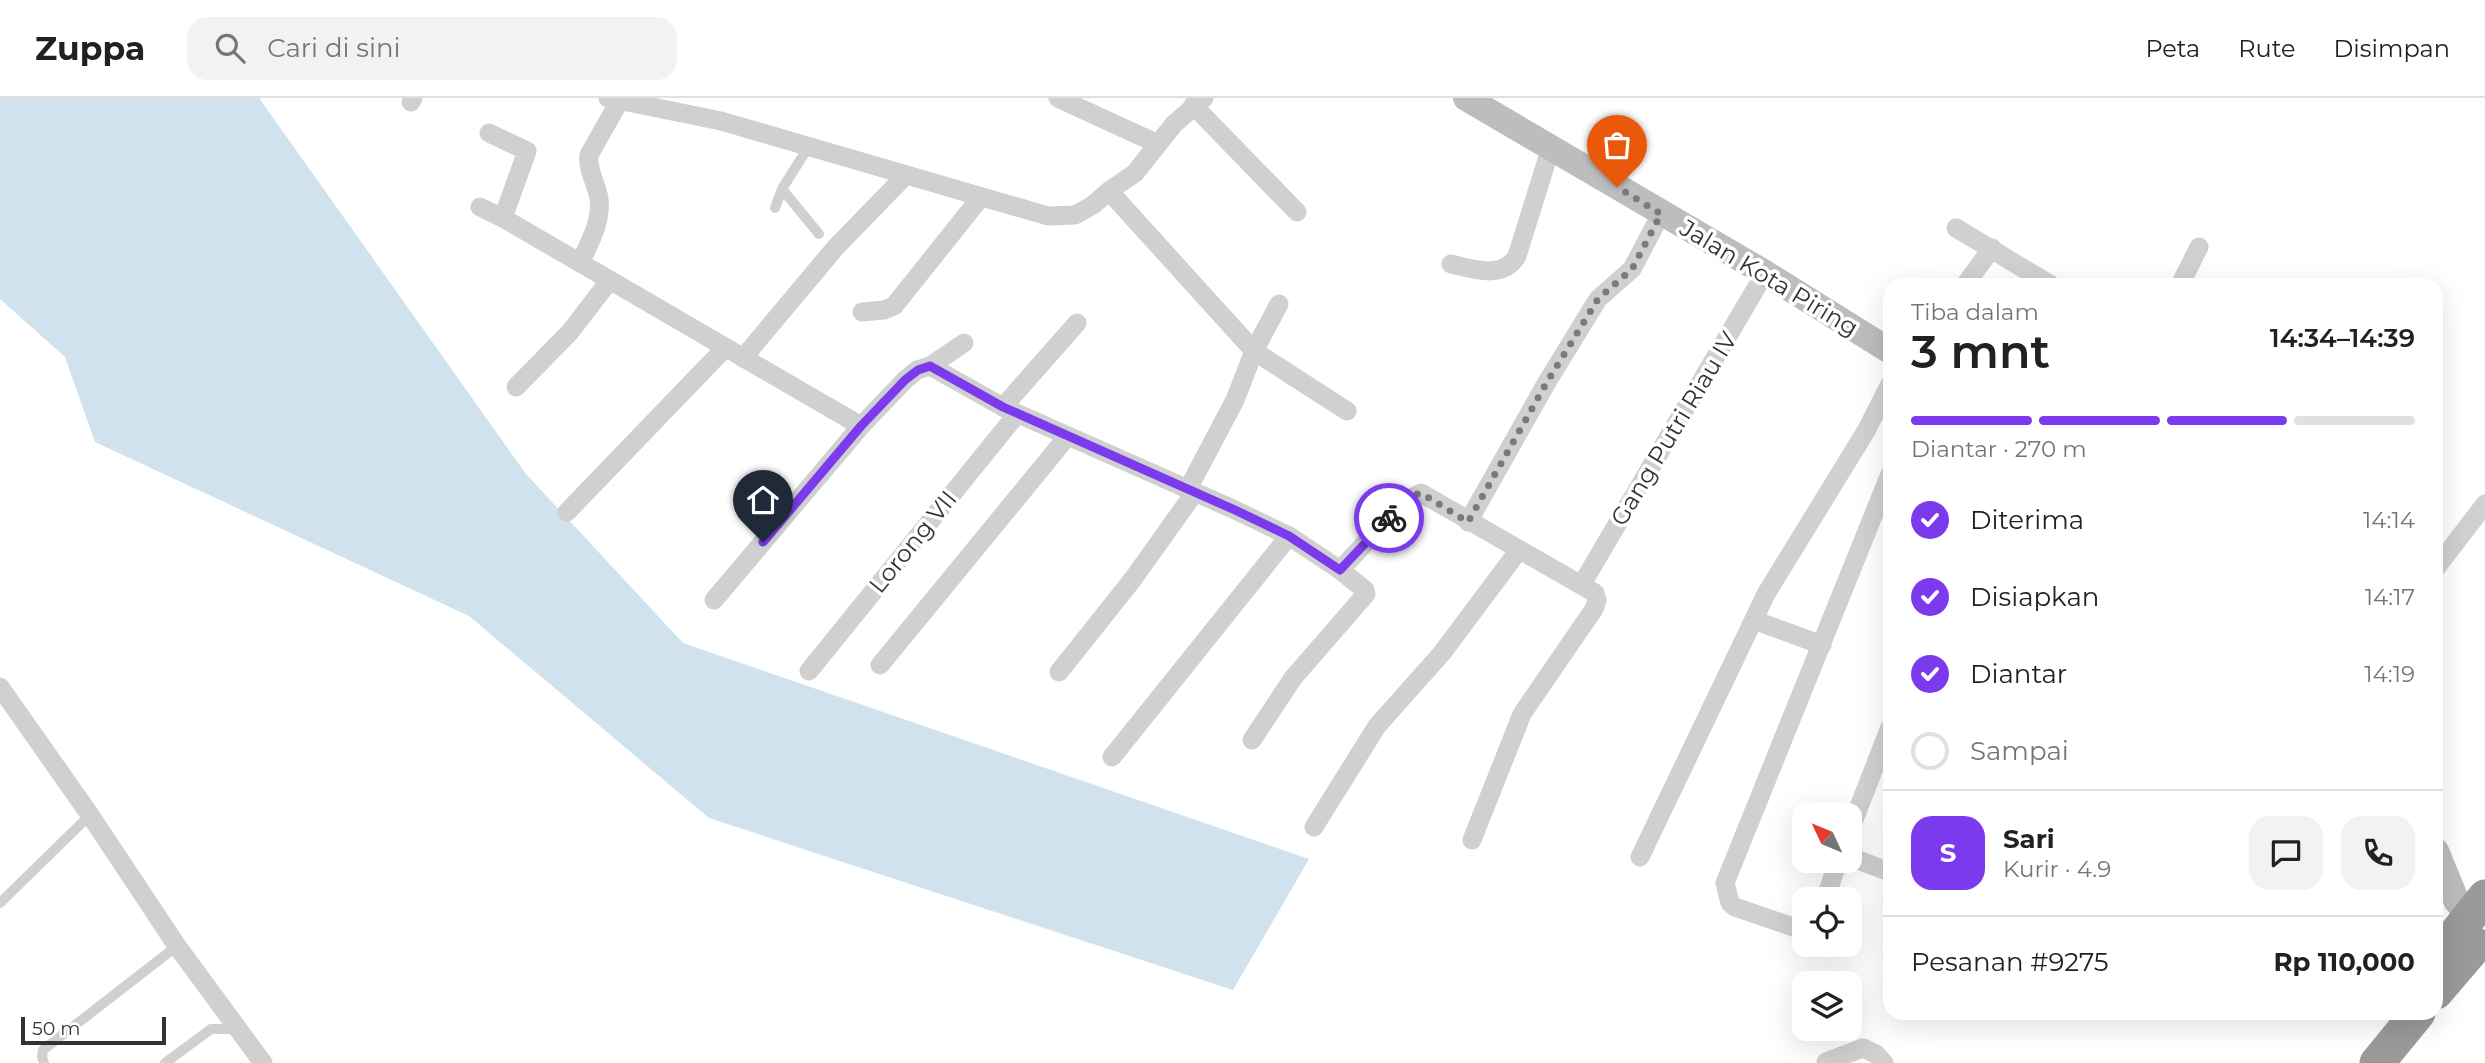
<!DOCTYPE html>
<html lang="id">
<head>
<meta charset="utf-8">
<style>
  :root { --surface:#fff; --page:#f2f2f2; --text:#202124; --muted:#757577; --line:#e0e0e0; --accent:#7c3aed }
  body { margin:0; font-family:Montserrat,sans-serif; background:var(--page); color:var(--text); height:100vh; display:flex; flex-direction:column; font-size:26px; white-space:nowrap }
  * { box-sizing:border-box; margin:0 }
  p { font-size:23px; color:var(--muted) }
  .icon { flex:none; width:38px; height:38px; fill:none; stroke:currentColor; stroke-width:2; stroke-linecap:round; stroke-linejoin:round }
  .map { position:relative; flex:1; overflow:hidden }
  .drawer { position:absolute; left:1883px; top:180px; width:560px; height:742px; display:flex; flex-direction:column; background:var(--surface); border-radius:21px; box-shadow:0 7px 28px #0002 }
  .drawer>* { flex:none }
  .needle { width:46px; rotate:314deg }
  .tools { position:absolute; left:1792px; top:705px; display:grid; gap:14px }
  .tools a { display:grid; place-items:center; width:70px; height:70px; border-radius:14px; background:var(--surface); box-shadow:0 7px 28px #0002; font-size:35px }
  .scale { position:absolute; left:21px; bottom:18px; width:145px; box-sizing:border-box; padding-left:7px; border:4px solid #333; border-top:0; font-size:19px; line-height:24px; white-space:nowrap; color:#333; -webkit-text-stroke:5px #fff; paint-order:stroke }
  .pin { position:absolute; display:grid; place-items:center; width:60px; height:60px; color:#fff; margin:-72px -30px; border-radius:50% 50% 50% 0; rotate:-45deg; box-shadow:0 0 7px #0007 }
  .pin .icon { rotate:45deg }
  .courier { position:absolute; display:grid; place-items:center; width:70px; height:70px; margin:-35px; border:5px solid #7c3aed; border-radius:50%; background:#fff; color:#222; box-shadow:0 2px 9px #0007 }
  .headline em { font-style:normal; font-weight:600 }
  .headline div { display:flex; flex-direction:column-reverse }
  .headline { display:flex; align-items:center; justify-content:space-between; height:119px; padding:0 28px }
  h1 { font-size:46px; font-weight:600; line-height:52px }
  .bar { display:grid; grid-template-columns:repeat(4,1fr); gap:10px 7px; align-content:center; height:84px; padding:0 28px }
  .bar i { height:9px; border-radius:5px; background:var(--line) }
  .bar .active { background:var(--accent) }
  .bar p { grid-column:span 4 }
  .line { display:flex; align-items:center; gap:18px; padding:0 28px; border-top:2px solid var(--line) }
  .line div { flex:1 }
  .round { display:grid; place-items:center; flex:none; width:74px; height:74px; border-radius:21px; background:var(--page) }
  ol { padding:0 28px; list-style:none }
  li { display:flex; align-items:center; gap:21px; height:77px }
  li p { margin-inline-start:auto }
  li .icon { padding:7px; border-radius:50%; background:var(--accent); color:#fff; stroke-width:4 }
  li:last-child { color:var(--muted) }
  li i { width:38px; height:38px; border:4px solid var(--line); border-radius:50% }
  header { display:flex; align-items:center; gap:42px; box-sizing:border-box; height:98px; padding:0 35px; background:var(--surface); border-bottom:2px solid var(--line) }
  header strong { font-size:33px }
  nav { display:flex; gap:38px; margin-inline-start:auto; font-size:24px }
  .search { width:490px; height:63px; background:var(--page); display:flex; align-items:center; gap:18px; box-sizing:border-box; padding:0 24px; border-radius:21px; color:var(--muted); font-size:26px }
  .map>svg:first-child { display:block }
  .water { fill:#cfe2ee }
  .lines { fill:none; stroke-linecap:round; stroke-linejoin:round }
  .lane { stroke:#d0d0d0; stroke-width:10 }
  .street { stroke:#d0d0d0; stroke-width:19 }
  .secondary { stroke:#bdbdbd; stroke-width:26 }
  .highway { stroke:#9a9a9a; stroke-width:35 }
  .done { stroke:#7a7a7a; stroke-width:7; stroke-dasharray:0 12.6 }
  .route { stroke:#7c3aed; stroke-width:9 }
  .labels { text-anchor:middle; stroke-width:7; stroke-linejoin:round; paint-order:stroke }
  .street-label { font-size:24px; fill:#333; stroke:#fff }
</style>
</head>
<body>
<header>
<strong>Zuppa</strong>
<div class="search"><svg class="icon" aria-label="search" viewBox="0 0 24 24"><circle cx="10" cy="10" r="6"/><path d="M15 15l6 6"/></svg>Cari di sini</div>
<nav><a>Peta</a><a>Rute</a><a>Disimpan</a></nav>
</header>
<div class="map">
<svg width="2485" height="965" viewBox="0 0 2485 965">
  <rect width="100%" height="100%" fill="#fff"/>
  <path class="water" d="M0,0H259L526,376L683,545L1309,761L1233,892L709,720L469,518L95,344L65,259L0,201Z"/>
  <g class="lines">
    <g class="lane">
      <path d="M782,91L819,136"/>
      <path d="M775,110L782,91L809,48"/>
      <path d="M0,805L90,717"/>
      <path d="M44,965L42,959L43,952L177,848"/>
      <path d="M165,965L211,931H237"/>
    </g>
    <g class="street">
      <path d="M608,0L721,23L1048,118L1075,117L1093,107L1109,93L1135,75L1174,26L1204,0"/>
      <path d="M1058,0L1158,46"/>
      <path d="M411,4L413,0"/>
      <path d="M1193,7L1297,114"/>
      <path d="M489,35L527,53L503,120"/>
      <path d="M1109,93L1254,253L1347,313"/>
      <path d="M480,109L503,120L861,328"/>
      <path d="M1956,130L2051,187"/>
      <path d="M580,165C589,146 602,123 599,101C597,86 587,72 589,57L620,2"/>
      <path d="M1451,166C1473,171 1503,182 1517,158L1551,49"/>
      <path d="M1965,187L1992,150"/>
      <path d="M2180,187L2199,149"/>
      <path d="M862,214L884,212L894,208L981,99"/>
      <path d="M743,260L836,149L905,78"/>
      <path d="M930,268L1003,309L1235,412L1289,438L1340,472L1404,404L1421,395L1595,495L1597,502L1594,511L1522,616L1472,742"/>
      <path d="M516,289L570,234L610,182"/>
      <path d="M1003,309L1077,225"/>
      <path d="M1188,391L1235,302L1254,253L1279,206"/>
      <path d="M567,414L725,250"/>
      <path d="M1468,424L1547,284L1598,201L1632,171L1661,116"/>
      <path d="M2436,470L2485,406"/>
      <path d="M1582,486L1765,175"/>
      <path d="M714,502L861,328L905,282L917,272L930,268L964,245"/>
      <path d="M1754,522L1822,547"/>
      <path d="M880,567L1067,339"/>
      <path d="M809,573L1017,316"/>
      <path d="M1059,574L1133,481L1195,394"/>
      <path d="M0,589L90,717L177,848L263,965"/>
      <path d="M1252,642L1293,580L1366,496L1365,492L1340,472"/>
      <path d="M1112,659L1289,438"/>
      <path d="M1314,729L1377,628L1442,555L1519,452"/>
      <path d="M1850,732L1890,629"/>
      <path d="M1640,759L1766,496L1866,333L1890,286"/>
      <path d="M1850,759L1890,774"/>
      <path d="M1825,802L1838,763"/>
      <path d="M1804,828L1796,830L1735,809L1730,805L1725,785L1890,376"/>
      <path d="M1826,964L1863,950L1876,956L1884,965"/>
    </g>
    <g class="secondary">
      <path d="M1466,0L1765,175L1890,253"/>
      <path d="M2436,753L2457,804L2470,818"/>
    </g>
    <g class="highway">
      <path d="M2436,861L2485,799"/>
      <path d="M2436,894L2476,847"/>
      <path d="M2377,965L2418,915"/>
    </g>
  </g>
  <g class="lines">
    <path class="done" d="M1389,420L1411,398L1421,395L1468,424L1547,284L1573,242L1598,201L1632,171L1661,116L1617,89"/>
    <path class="route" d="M763,444L861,328L905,282L918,272L930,268L1003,309L1235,412L1289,438L1340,472L1389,420"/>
  </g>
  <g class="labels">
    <g class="street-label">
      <text transform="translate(1769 180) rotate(31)" y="8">Jalan Kota Piring</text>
      <text transform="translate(1674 331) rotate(-59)" y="8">Gang Putri Riau IV</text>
      <text transform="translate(913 444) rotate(-51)" y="8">Lorong VII</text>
    </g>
  </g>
</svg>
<div class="tools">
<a><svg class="needle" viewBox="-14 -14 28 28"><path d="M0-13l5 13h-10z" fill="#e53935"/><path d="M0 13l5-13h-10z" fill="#757577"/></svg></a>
<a><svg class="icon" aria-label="locate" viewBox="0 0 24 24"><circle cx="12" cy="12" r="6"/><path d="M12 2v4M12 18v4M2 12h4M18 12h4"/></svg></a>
<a><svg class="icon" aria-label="layers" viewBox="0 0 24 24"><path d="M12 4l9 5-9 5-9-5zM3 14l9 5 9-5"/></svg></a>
</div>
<div class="scale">50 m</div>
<div class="pin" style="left:1617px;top:89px;background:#ea580c"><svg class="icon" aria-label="bag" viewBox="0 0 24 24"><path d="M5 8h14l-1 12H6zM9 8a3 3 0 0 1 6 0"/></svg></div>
<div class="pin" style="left:763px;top:444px;background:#1f2937"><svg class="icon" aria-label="home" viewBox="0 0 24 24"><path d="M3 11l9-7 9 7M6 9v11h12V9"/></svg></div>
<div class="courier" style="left:1389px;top:420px"><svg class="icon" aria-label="bike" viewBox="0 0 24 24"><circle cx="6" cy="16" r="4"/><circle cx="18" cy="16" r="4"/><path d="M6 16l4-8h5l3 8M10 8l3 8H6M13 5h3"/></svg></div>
<section class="drawer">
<div class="headline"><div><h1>3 mnt</h1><p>Tiba dalam</p></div><em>14:34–14:39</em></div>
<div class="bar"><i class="active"></i><i class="active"></i><i class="active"></i><i></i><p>Diantar · 270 m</p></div>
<ol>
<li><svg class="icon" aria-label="check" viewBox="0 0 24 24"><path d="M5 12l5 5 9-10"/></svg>Diterima<p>14:14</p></li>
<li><svg class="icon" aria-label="check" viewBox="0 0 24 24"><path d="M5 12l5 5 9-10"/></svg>Disiapkan<p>14:17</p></li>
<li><svg class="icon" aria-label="check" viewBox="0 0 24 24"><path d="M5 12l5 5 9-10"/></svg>Diantar<p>14:19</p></li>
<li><i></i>Sampai</li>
</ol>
<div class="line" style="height:126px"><b class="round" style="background:var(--accent);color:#fff">S</b><div><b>Sari</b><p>Kurir · 4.9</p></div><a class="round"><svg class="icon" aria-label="chat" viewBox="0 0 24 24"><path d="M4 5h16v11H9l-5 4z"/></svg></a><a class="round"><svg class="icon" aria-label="phone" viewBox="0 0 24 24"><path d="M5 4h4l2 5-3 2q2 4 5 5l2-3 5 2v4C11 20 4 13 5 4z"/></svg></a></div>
<div class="line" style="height:91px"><div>Pesanan #9275</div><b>Rp 110,000</b></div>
</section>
</div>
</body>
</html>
